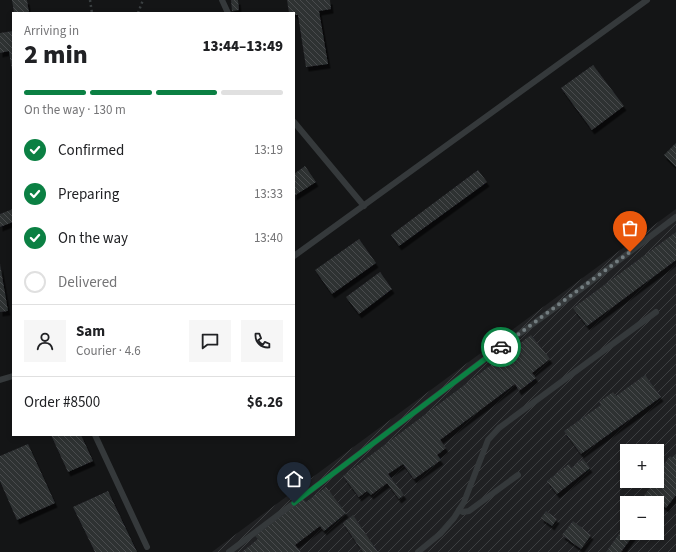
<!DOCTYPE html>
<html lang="en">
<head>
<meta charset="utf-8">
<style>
  :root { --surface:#fff; --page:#f6f6f6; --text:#202124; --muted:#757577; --line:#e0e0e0; --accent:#0b8043 }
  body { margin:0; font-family:"Source Sans 3",sans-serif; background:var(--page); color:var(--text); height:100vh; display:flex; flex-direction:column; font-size:15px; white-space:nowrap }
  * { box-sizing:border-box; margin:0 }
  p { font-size:13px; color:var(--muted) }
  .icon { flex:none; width:22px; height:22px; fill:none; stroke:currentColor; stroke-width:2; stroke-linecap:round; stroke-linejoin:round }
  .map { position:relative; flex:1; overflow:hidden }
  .sheet { position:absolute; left:12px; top:12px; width:283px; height:424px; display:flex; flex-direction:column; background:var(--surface); border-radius:0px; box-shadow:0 2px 6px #0003 }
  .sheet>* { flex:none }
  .controls { position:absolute; left:620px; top:444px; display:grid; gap:8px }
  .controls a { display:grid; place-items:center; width:44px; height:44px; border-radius:0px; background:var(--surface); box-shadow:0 2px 6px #0003; font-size:20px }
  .pin { position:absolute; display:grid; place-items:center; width:34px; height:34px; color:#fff; margin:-41px -17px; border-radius:50% 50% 50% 0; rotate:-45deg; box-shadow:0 0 4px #0007 }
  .pin .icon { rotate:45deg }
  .courier { position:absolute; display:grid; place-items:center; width:40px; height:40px; margin:-20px; border:3px solid #0b8043; border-radius:50%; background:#fff; color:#222; box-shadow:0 1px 5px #0007 }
  .overview em { font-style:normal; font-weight:800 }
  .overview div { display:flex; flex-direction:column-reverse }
  .overview { display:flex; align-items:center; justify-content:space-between; height:68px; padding:0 12px }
  h1 { font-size:26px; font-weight:800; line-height:30px }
  .bar { display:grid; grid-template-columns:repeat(4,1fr); gap:6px 4px; align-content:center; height:48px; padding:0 12px }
  .bar i { height:5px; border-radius:3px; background:var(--line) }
  .bar .active { background:var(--accent) }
  .bar p { grid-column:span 4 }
  .line { display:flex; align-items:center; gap:10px; padding:0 12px; border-top:1px solid var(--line) }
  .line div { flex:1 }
  .round { display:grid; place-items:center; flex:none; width:42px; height:42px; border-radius:0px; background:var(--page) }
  ol { padding:0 12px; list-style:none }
  li { display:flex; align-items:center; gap:12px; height:44px }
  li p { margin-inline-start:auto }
  li .icon { padding:4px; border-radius:50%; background:var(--accent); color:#fff; stroke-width:4 }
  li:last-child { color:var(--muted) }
  li i { width:22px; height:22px; border:2px solid var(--line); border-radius:50% }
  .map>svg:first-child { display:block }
  .industrial { fill:url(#industrial-furrows); fill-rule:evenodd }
  .building { fill:url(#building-back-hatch); filter:url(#shadow) }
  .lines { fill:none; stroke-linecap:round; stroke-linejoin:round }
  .path { stroke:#3b4042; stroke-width:2.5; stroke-dasharray:2 3; stroke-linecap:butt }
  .lane { stroke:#35393b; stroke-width:6 }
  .done { stroke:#727c7f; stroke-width:4; stroke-dasharray:0 7.2 }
  .route { stroke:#0b8043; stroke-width:5 }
</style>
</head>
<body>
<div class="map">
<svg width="676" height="552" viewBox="0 0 676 552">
  <defs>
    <pattern id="industrial-furrows" width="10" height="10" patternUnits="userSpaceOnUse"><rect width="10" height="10" fill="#202123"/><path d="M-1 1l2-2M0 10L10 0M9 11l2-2" fill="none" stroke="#3d3f41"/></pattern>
    <pattern id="building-back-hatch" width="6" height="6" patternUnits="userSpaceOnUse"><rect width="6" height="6" fill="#2e3033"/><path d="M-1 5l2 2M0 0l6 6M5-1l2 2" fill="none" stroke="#494c4e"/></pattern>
    <filter id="shadow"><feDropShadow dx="2.5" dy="4.5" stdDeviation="0" flood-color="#0009"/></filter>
  </defs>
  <rect width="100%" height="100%" fill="#141516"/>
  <path class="industrial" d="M676,209V552H212L325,468ZM627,451H657V481H627ZM627,503H657V533H627Z"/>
  <g class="building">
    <path d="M12,0H27L29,13H14Z"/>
    <path d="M231,0H238L239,10L232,11Z"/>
    <path d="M287,0H330L331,9L319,11L328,64L306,67L298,15H294V13H289Z"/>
    <path d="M13,31V71H12L9,51L0,53V33Z"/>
    <path d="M593,65L624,106L592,130L561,88Z"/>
    <path d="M676,143V167L664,155Z"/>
    <path d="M305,166L316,182L294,196V174Z"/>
    <path d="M478,170L487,182L399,246L391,235Z"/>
    <path d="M13,209V222L0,227V214Z"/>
    <path d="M676,232V260L587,326L573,308Z"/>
    <path d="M359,239L376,263L332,294L315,270Z"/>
    <path d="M0,264L8,311L0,312Z"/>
    <path d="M380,272L392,289L359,314L346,297Z"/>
    <path d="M531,335L550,359L532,373L536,378L519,391L515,384L440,440L446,448L437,455L441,460L414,479L403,464L388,474L404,495L399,499L387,483L371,495L367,491L359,497L343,476Z"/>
    <path d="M645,375L661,397L581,454L564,431L601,405L599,402L613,392L616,396Z"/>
    <path d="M51,435H81L93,461L68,472Z"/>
    <path d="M28,444L55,503L17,520L0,481V456Z"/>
    <path d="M636,445L640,451H628Z"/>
    <path d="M676,454V495L666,508L661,504L657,508V503H642L640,501L655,481H657V478L660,474L658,472L670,456L672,458Z"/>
    <path d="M583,459L590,468L557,494L547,481L569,464L571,468Z"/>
    <path d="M326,487L346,513L324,531L320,526L295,545L301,552H242L258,539L255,536L303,499L306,502Z"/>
    <path d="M108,491L137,552H95L73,507Z"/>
    <path d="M546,511L557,519L552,526L541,518Z"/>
    <path d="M353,515L378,552H363L343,523Z"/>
    <path d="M573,521L591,535L581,549L562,535Z"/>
    <path d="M627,523V533H635L621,552H606Z"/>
  </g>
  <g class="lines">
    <g class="path">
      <path d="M90,0L92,13"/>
      <path d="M138,13L143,0"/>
    </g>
    <g class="lane">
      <path d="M222,0L228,13"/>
      <path d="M294,122L364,206"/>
      <path d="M294,256L647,0"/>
      <path d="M0,380L13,376"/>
      <path d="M95,435L147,547"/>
      <path d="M459,510L463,512L469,511L518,475"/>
      <path d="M229,552L489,356L581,289L676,217"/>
      <path d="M418,552L440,534L454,518L464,502L488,440L499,428L656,312"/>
    </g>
  </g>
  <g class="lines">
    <path class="done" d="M501,347L630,252"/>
    <path class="route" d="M294,503L501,347"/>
  </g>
</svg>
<div class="controls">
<a>+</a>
<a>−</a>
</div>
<div class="pin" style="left:630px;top:252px;background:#ea580c"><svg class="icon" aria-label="bag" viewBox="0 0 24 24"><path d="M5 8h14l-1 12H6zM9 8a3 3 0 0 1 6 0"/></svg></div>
<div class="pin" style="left:294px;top:503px;background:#1f2937"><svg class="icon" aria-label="home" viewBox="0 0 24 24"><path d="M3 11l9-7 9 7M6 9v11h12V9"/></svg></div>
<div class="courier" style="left:501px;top:347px"><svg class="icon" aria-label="car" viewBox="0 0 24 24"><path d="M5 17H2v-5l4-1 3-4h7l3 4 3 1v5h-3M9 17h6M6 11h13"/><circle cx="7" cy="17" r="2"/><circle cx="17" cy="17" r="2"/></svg></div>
<section class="sheet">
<div class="overview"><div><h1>2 min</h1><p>Arriving in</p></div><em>13:44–13:49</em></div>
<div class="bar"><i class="active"></i><i class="active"></i><i class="active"></i><i></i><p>On the way · 130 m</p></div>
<ol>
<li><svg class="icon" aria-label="check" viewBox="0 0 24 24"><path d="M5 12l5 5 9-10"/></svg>Confirmed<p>13:19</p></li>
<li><svg class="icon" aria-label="check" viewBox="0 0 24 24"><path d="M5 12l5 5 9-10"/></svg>Preparing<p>13:33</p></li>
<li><svg class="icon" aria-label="check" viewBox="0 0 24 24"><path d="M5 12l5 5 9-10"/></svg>On the way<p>13:40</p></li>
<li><i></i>Delivered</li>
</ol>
<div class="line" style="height:72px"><a class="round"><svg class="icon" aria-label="person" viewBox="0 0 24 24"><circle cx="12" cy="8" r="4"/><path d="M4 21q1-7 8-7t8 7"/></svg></a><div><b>Sam</b><p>Courier · 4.6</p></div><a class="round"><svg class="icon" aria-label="chat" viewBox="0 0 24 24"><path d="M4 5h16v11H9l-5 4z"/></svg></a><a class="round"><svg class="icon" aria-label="phone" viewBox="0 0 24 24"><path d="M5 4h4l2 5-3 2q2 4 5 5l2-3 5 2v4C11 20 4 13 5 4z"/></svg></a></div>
<div class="line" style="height:52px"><div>Order #8500</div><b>$6.26</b></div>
</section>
</div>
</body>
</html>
